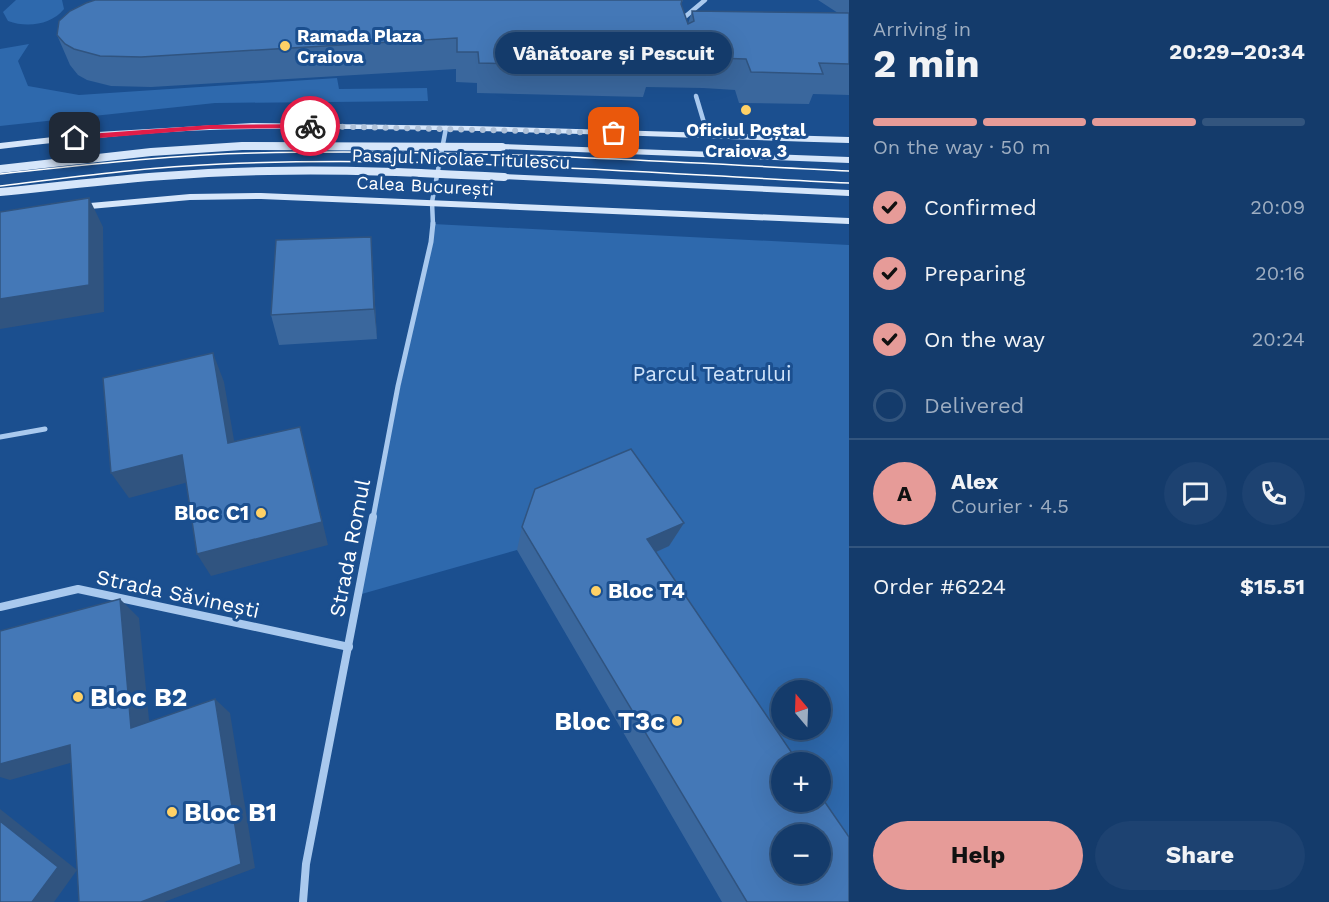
<!DOCTYPE html>
<html lang="en">
<head>
<meta charset="utf-8">
<style>
  :root { --surface:#143b6b; --page:#1d4271; --text:#f1f3f6; --muted:#9dadc1; --line:#33557e; --accent:#e69b98 }
  body { margin:0; font-family:"Work Sans",sans-serif; background:var(--page); color:var(--text); height:100vh; display:flex; flex-direction:column; font-size:22px; white-space:nowrap }
  * { box-sizing:border-box; margin:0 }
  p { font-size:20px; color:var(--muted) }
  .icon { flex:none; width:33px; height:33px; fill:none; stroke:currentColor; stroke-width:2; stroke-linecap:round; stroke-linejoin:round }
  .map { position:relative; flex:1; overflow:hidden }
  .details { display:flex; flex-direction:column; background:var(--surface); width:480px }
  .details>* { flex:none }
  .needle { width:39px; rotate:341deg }
  .tools { position:absolute; left:771px; top:680px; display:grid; gap:12px }
  .tools a { display:grid; place-items:center; width:60px; height:60px; border-radius:50%; background:var(--surface); box-shadow:0 6px 24px #0002,0 0 0 2px var(--line); font-size:30px }
  .pin { position:absolute; display:grid; place-items:center; width:51px; height:51px; color:#fff; margin:-26px; border-radius:12px; box-shadow:0 3px 9px #0006 }
  .courier { position:absolute; display:grid; place-items:center; width:60px; height:60px; margin:-30px; border:4px solid #e11d48; border-radius:50%; background:#fff; color:#222; box-shadow:0 2px 8px #0007 }
  .bubble { position:absolute; height:42px; border-radius:21px; background:var(--surface); box-shadow:0 6px 24px #0002,0 0 0 2px var(--line); font-size:20px; font-weight:700; line-height:42px; text-align:center }
  .headline em { font-style:normal; font-weight:700 }
  .headline div { display:flex; flex-direction:column-reverse }
  .headline { display:flex; align-items:center; justify-content:space-between; height:102px; padding:0 24px }
  h1 { font-size:39px; font-weight:700; line-height:45px }
  .bar { display:grid; grid-template-columns:repeat(4,1fr); gap:9px 6px; align-content:center; height:72px; padding:0 24px }
  .bar i { height:8px; border-radius:4px; background:var(--line) }
  .bar .active { background:var(--accent) }
  .bar p { grid-column:span 4 }
  .line { display:flex; align-items:center; gap:15px; padding:0 24px; border-top:2px solid var(--line) }
  .line div { flex:1 }
  .round { display:grid; place-items:center; flex:none; width:63px; height:63px; border-radius:32px; background:var(--page) }
  ol { padding:0 24px; list-style:none }
  li { display:flex; align-items:center; gap:18px; height:66px }
  li p { margin-inline-start:auto }
  li .icon { padding:6px; border-radius:50%; background:var(--accent); color:#111; stroke-width:4 }
  li:last-child { color:var(--muted) }
  li i { width:33px; height:33px; border:3px solid var(--line); border-radius:50% }
  .button { display:flex; gap:12px; margin-top:auto; padding:12px 24px }
  .button a { flex:1; height:69px; border-radius:36px; background:var(--accent); color:#111; font-size:24px; font-weight:700; line-height:69px; text-align:center }
  .button a+a { background:var(--page); color:var(--text) }
  main { display:flex; flex:1; min-height:0 }
  .map>svg:first-child { display:block }
  .green { fill:#2e69ad; fill-rule:evenodd }
  .lines { fill:none; stroke-linecap:round; stroke-linejoin:round }
  .street-far2 { stroke:#a9c9ee; stroke-width:4.5 }
  .street-far1 { stroke:#a9c9ee; stroke-width:5 }
  .street { stroke:#a9c9ee; stroke-width:8 }
  .secondary { fill:#d6e6fa; fill-rule:evenodd }
  .tram { stroke:#fff; stroke-width:1.5 }
  .secondary-bridge { stroke:#d6e6fa; stroke-width:8 }
  .wall { fill:#3a679d }
  .shaded-wall { fill:#305480 }
  .building { fill:#4478b7; stroke:#305480; stroke-width:1.5; fill-rule:evenodd }
  .route { fill:#e11d48 }
  .done { stroke:#afc1d8; stroke-width:6; stroke-dasharray:0 10.8 }
  .poi-dot { fill:#ffd166; stroke:#1b4f8f; stroke-width:2 }
  .labels { text-anchor:middle; stroke-width:6; stroke-linejoin:round; paint-order:stroke }
  .far-poi-label { font-size:18px; font-weight:bold; fill:#fff; stroke:#1b4f8f; text-anchor:start }
  .far-street-label { font-size:18px; fill:#fff; stroke:#1b4f8f }
  .park-label { font-size:21px; fill:#cfe3fa; stroke:#1b4f8f }
  .poi-label { font-size:21px; font-weight:bold; fill:#fff; stroke:#1b4f8f; text-anchor:end }
  .street-label { font-size:21px; fill:#fff; stroke:#1b4f8f }
  .near-poi-label { font-size:26px; font-weight:bold; fill:#fff; stroke:#1b4f8f; text-anchor:start }
</style>
</head>
<body>
<main>
<div class="map">
<svg width="849" height="902" viewBox="0 0 849 902">
  <rect width="100%" height="100%" fill="#1b4f8f"/>
  <g class="green">
    <path d="M16,0H62L64,9C51,25 27,28 8,21L3,12Z"/>
    <path d="M29,44L18,61L28,86L79,95L337,78L339,89L427,88L428,101L215,103L0,126V49Z"/>
    <path d="M433,224L849,245V881L820,834V762H782L633,562L669,545L517,550L358,595ZM782,690H820V729H782Z"/>
  </g>
  <g class="lines">
    <g class="street-far2">
      <path d="M680,21L705,0"/>
      <path d="M696,96L708,136"/>
      <path d="M433,225L432,202L446,128"/>
    </g>
    <g class="street-far1">
      <path d="M0,437L45,429"/>
      <path d="M373,518L398,386L431,242L433,223"/>
    </g>
    <g class="street">
      <path d="M0,607L78,589L349,647"/>
      <path d="M303,902L306,864L373,517"/>
    </g>
    <g class="secondary">
      <path d="M252,123L472,126L849,137V143C651,137 452,127 254,129C169,129 84,139 0,149V143L97,132Z"/>
      <path d="M502,144L849,157V163L499,149L498,147Z"/>
      <path d="M504,174L849,190V196L501,179V175Z"/>
      <path d="M261,193L849,218V224L261,199L190,200L79,210L74,207L79,204L190,194Z"/>
    </g>
    <g class="tram">
      <path d="M0,174C84,165 169,155 254,153C452,148 651,161 849,171"/>
      <path d="M0,186C73,177 147,167 221,164C430,155 640,173 849,183"/>
    </g>
    <g class="secondary-bridge">
      <path d="M0,169L151,152L242,146L502,147"/>
      <path d="M0,192C89,183 178,172 268,171C346,169 425,173 504,177"/>
    </g>
  </g>
  <g class="wall">
    <path d="M95,0H683L681,5L688,24L692,11L838,13L818,0H849V95L813,94L809,104L739,103L735,90L703,88L646,87L643,97L477,93V83L456,82V69L151,87L111,86L87,80L78,75L70,65L57,35Z"/>
    <path d="M371,237L377,339L279,345L271,315Z"/>
    <path d="M684,523L669,546L656,552L849,902H722L517,550L522,527Z"/>
  </g>
  <g class="shaded-wall">
    <path d="M89,198L103,227L104,312L0,329V299Z"/>
    <path d="M371,237L373,268L377,339L374,309Z"/>
    <path d="M213,353L224,382L239,469L228,443Z"/>
    <path d="M300,427L328,545L211,576L197,554Z"/>
    <path d="M182,455L196,480L129,498L111,473Z"/>
    <path d="M684,523L669,546L634,562L647,539Z"/>
    <path d="M120,599L139,618L151,740L131,728Z"/>
    <path d="M215,699L230,713L255,868L164,902H141Z"/>
    <path d="M70,745L95,756L10,780L0,777V764Z"/>
    <path d="M0,809L77,870L54,902H32L0,821Z"/>
  </g>
  <g class="building">
    <path d="M95,0H682L681,4L688,24L694,21L692,11L849,13V64L819,63L823,74L751,72L746,59L713,58L648,56L651,67L479,63L478,52H457V38L141,57L100,56L74,49L65,44L57,35L59,21L70,11L86,3Z"/>
    <path d="M89,198V285L0,299V212Z"/>
    <path d="M371,237L374,309L271,315L276,240Z"/>
    <path d="M213,353L228,443L300,427L322,522L197,554L182,455L111,473L103,378Z"/>
    <path d="M631,449L684,523L647,539L798,762H782V801H820V795L849,837V902H747L522,527L535,489ZM782,834H820V873H782Z"/>
    <path d="M120,599L131,728L215,699L241,864L141,902H79L70,745L0,764V631Z"/>
    <path d="M0,821L58,867L32,902H0Z"/>
  </g>
  <path class="route" d="M310,124L313,128L210,129L75,140L71,138L75,135L210,125Z"/>
  <g class="lines">
    <path class="done" d="M310,126L614,133"/>
  </g>
  <g class="poi-dot">
    <circle cx="285" cy="46" r="6"/>
    <circle cx="746" cy="110" r="6"/>
    <circle cx="261" cy="513" r="6"/>
    <circle cx="596" cy="591" r="6"/>
    <circle cx="78" cy="697" r="6"/>
    <circle cx="677" cy="721" r="6"/>
    <circle cx="172" cy="812" r="6"/>
  </g>
  <g class="labels">
    <g class="far-poi-label">
      <text x="297" y="42">Ramada Plaza<tspan x="297" dy="21">Craiova</tspan></text>
      <text x="746" y="136" text-anchor="middle">Oficiul Poștal<tspan x="746" dy="21">Craiova 3</tspan></text>
    </g>
    <g class="far-street-label">
      <text transform="translate(461 159) rotate(2)" y="6">Pasajul Nicolae Titulescu</text>
      <text transform="translate(425 186) rotate(3)" y="6">Calea București</text>
    </g>
    <g class="park-label">
      <text x="712" y="381">Parcul Teatrului</text>
    </g>
    <g class="poi-label">
      <text x="249" y="520">Bloc C1</text>
      <text x="608" y="598" text-anchor="start">Bloc T4</text>
    </g>
    <g class="street-label">
      <text transform="translate(350 548) rotate(-79)" y="7">Strada Romul</text>
      <text transform="translate(178 594) rotate(12)" y="7">Strada Săvinești</text>
    </g>
    <g class="near-poi-label">
      <text x="90" y="706">Bloc B2</text>
      <text x="665" y="730" text-anchor="end">Bloc T3c</text>
      <text x="184" y="821">Bloc B1</text>
    </g>
  </g>
</svg>
<div class="tools">
<a><svg class="needle" viewBox="-14 -14 28 28"><path d="M0-13l5 13h-10z" fill="#e53935"/><path d="M0 13l5-13h-10z" fill="#9dadc1"/></svg></a>
<a>+</a>
<a>−</a>
</div>
<div class="pin" style="left:614px;top:133px;background:#ea580c"><svg class="icon" aria-label="bag" viewBox="0 0 24 24"><path d="M5 8h14l-1 12H6zM9 8a3 3 0 0 1 6 0"/></svg></div>
<div class="pin" style="left:75px;top:138px;background:#1f2937"><svg class="icon" aria-label="home" viewBox="0 0 24 24"><path d="M3 11l9-7 9 7M6 9v11h12V9"/></svg></div>
<div class="courier" style="left:310px;top:126px"><svg class="icon" aria-label="bike" viewBox="0 0 24 24"><circle cx="6" cy="16" r="4"/><circle cx="18" cy="16" r="4"/><path d="M6 16l4-8h5l3 8M10 8l3 8H6M13 5h3"/></svg></div>
<div class="bubble" style="left:495px;top:32px;width:237px">Vânătoare și Pescuit</div>
</div>
<section class="details">
<div class="headline"><div><h1>2 min</h1><p>Arriving in</p></div><em>20:29–20:34</em></div>
<div class="bar"><i class="active"></i><i class="active"></i><i class="active"></i><i></i><p>On the way · 50 m</p></div>
<ol>
<li><svg class="icon" aria-label="check" viewBox="0 0 24 24"><path d="M5 12l5 5 9-10"/></svg>Confirmed<p>20:09</p></li>
<li><svg class="icon" aria-label="check" viewBox="0 0 24 24"><path d="M5 12l5 5 9-10"/></svg>Preparing<p>20:16</p></li>
<li><svg class="icon" aria-label="check" viewBox="0 0 24 24"><path d="M5 12l5 5 9-10"/></svg>On the way<p>20:24</p></li>
<li><i></i>Delivered</li>
</ol>
<div class="line" style="height:108px"><b class="round" style="background:var(--accent);color:#111">A</b><div><b>Alex</b><p>Courier · 4.5</p></div><a class="round"><svg class="icon" aria-label="chat" viewBox="0 0 24 24"><path d="M4 5h16v11H9l-5 4z"/></svg></a><a class="round"><svg class="icon" aria-label="phone" viewBox="0 0 24 24"><path d="M5 4h4l2 5-3 2q2 4 5 5l2-3 5 2v4C11 20 4 13 5 4z"/></svg></a></div>
<div class="line" style="height:78px"><div>Order #6224</div><b>$15.51</b></div>
<div class="button"><a>Help</a><a>Share</a></div>
</section>
</main>
</body>
</html>
